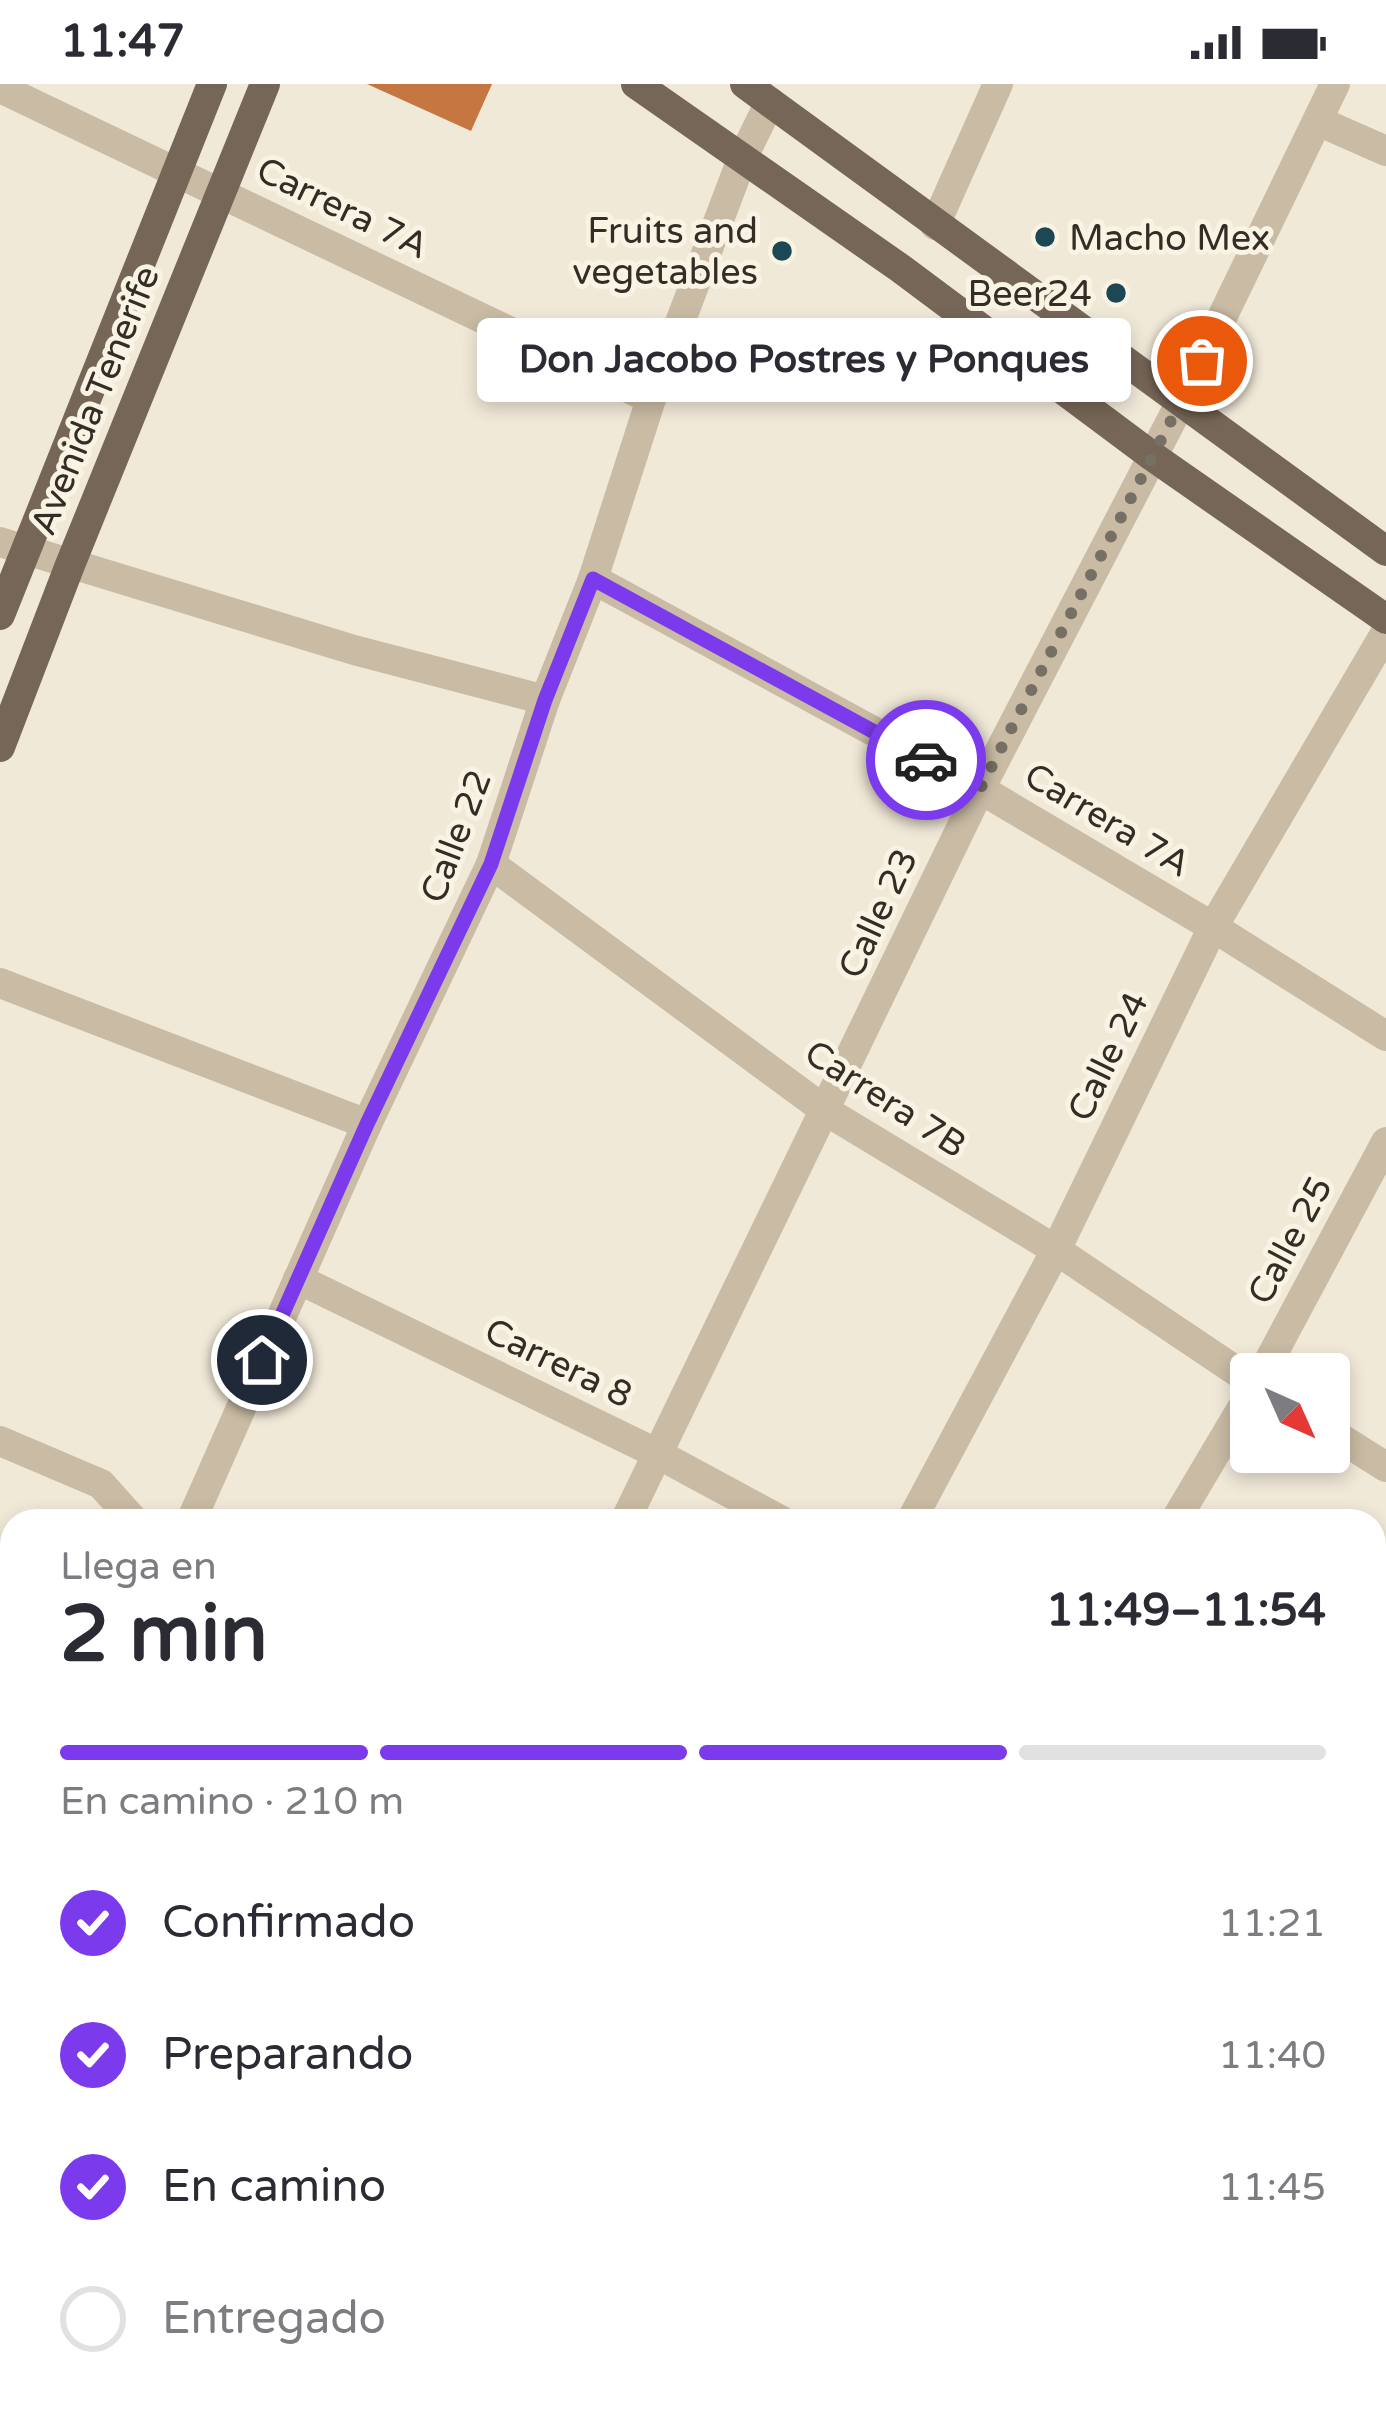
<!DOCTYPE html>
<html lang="es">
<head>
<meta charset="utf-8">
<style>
  :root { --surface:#fff; --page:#f7f7f7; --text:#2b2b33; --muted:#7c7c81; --line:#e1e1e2; --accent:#7c3aed }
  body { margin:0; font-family:"Varela Round",sans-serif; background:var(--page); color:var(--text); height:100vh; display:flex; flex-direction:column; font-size:45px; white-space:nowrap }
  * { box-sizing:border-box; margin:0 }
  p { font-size:39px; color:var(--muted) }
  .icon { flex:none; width:66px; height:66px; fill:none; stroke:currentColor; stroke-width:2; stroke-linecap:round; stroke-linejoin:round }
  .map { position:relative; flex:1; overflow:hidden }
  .drawer { position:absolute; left:0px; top:1425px; width:1386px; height:903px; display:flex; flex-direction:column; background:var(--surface); border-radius:36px 36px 0 0; box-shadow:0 6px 18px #0003 }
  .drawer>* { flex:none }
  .needle { width:78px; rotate:135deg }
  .buttons { position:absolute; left:1230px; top:1269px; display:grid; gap:24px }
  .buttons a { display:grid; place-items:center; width:120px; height:120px; border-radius:12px; background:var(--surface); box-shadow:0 6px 18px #0003; font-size:60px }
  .pin { position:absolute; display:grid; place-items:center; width:102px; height:102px; color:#fff; margin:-51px; border:6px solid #fff; border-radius:50%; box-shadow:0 3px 12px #0007 }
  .courier { position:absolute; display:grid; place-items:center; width:120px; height:120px; margin:-60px; border:9px solid #7c3aed; border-radius:50%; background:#fff; color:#222; box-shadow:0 3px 15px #0007 }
  .bubble { position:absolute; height:84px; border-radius:12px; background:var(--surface); box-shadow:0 6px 18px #0003; font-size:39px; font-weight:800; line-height:84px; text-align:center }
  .overview em { font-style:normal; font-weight:800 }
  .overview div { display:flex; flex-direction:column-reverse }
  .overview { display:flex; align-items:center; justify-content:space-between; height:204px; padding:0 60px }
  h1 { font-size:78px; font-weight:800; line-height:90px }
  .bar { display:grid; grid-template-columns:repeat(4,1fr); gap:18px 12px; align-content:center; height:144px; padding:0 60px }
  .bar i { height:15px; border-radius:9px; background:var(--line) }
  .bar .active { background:var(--accent) }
  .bar p { grid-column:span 4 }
  ol { padding:0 60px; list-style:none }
  li { display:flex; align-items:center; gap:36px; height:132px }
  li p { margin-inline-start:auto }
  li .icon { padding:12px; border-radius:50%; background:var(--accent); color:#fff; stroke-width:4 }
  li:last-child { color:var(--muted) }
  li i { width:66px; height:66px; border:6px solid var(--line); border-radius:50% }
  .status { display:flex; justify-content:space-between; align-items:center; height:84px; padding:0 60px; background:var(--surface); direction:ltr }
  .status svg { height:33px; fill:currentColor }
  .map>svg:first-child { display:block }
  .building { fill:#c67641 }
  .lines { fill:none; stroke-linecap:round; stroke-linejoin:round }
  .minor { stroke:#c9bba4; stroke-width:30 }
  .major { stroke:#766657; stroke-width:30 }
  .done { stroke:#766f64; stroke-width:12; stroke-dasharray:0 21.6 }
  .route { stroke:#7c3aed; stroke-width:15 }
  .poi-dot { fill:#1c4855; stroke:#f9f3e4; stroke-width:4.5 }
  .labels { text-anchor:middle; stroke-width:10; stroke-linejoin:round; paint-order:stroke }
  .street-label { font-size:36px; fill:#342d26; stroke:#f9f3e4 }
  .poi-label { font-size:36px; fill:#342d26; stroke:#f9f3e4; text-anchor:end }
</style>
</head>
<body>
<div class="status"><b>11:47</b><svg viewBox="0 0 49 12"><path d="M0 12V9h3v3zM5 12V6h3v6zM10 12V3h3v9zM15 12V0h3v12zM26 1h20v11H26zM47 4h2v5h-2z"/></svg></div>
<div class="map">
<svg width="1386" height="2327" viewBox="0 0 1386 2327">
  <rect width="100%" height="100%" fill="#f1e9d8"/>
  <path class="building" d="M367,0H492L471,47Z"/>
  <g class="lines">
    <g class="minor">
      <path d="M0,4L651,315"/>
      <path d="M1318,37L1386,67"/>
      <path d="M935,141L998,0"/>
      <path d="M0,458L354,566L545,616"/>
      <path d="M593,495L980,705L1213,843L1386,952"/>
      <path d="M491,780L826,1027L1056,1166L1251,1297"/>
      <path d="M0,899L367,1040"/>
      <path d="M298,1195L656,1369L782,1437"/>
      <path d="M1262,1290L1386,1058"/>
      <path d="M1329,1347L1386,1383"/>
      <path d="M0,1357L101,1400L134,1437"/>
      <path d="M191,1437L367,1040L491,780L545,616L593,495L651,315L742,75L770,18"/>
      <path d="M625,1437L980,705L1182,316L1335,0"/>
      <path d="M911,1437L1056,1166L1213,843L1386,548"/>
      <path d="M1175,1437L1251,1309"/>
      <path d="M1374,1690L1386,1669"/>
      <path d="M0,1782L12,1807"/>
      <path d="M1374,2204L1386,2211"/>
      <path d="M237,2316L246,2327"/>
      <path d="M923,2316L938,2327"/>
      <path d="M464,2327L469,2316"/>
      <path d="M701,2327L706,2316"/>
    </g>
    <g class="major">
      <path d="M636,0L900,184L1152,372L1386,535"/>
      <path d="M745,0L1386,467"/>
      <path d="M0,531L212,0"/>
      <path d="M0,663L70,481L265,0"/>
    </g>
  </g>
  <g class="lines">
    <path class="done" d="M926,676L980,705L1202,277"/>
    <path class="route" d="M262,1276L367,1040L491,780L545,616L593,495L926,676"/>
  </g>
  <g class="poi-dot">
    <circle cx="1045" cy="153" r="12"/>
    <circle cx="782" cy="167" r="12"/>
    <circle cx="1116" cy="209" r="12"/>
  </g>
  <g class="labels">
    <g class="street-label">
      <text transform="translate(343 123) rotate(26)" y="13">Carrera 7A</text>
      <text transform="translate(94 316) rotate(-68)" y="13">Avenida Tenerife</text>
      <text transform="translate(1108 735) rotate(31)" y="13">Carrera 7A</text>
      <text transform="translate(455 752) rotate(-69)" y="13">Calle 22</text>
      <text transform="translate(877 829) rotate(-65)" y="13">Calle 23</text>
      <text transform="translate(1107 972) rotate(-64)" y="13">Calle 24</text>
      <text transform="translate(886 1014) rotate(33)" y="13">Carrera 7B</text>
      <text transform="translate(1289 1156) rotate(-62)" y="13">Calle 25</text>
      <text transform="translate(559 1278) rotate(26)" y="13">Carrera 8</text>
    </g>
    <g class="poi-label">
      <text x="758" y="159">Fruits and<tspan x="758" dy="41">vegetables</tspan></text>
      <text x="1069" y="166" text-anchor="start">Macho Mex</text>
      <text x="1092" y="222">Beer24</text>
    </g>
  </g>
</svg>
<div class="buttons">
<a><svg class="needle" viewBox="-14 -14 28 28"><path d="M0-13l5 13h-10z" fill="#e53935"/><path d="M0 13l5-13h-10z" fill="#7c7c81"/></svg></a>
</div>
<div class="pin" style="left:1202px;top:277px;background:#ea580c"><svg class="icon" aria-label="bag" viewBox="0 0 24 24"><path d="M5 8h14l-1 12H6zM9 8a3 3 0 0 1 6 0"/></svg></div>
<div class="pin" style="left:262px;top:1276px;background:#1f2937"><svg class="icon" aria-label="home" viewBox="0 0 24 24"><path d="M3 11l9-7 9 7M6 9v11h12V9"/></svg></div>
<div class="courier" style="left:926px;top:676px"><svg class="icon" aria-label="car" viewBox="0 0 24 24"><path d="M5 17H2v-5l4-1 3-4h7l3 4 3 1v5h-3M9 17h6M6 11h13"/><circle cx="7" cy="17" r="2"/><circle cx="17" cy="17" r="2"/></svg></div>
<div class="bubble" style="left:477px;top:234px;width:654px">Don Jacobo Postres y Ponques</div>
<section class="drawer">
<div class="overview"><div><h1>2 min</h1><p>Llega en</p></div><em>11:49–11:54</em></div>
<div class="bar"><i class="active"></i><i class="active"></i><i class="active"></i><i></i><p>En camino · 210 m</p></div>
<ol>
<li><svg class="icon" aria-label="check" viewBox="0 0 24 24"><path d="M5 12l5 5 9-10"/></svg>Confirmado<p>11:21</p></li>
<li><svg class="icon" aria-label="check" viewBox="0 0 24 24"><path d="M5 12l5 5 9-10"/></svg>Preparando<p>11:40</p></li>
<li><svg class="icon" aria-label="check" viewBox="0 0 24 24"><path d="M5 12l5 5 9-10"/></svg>En camino<p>11:45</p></li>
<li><i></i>Entregado</li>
</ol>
</section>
</div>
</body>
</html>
